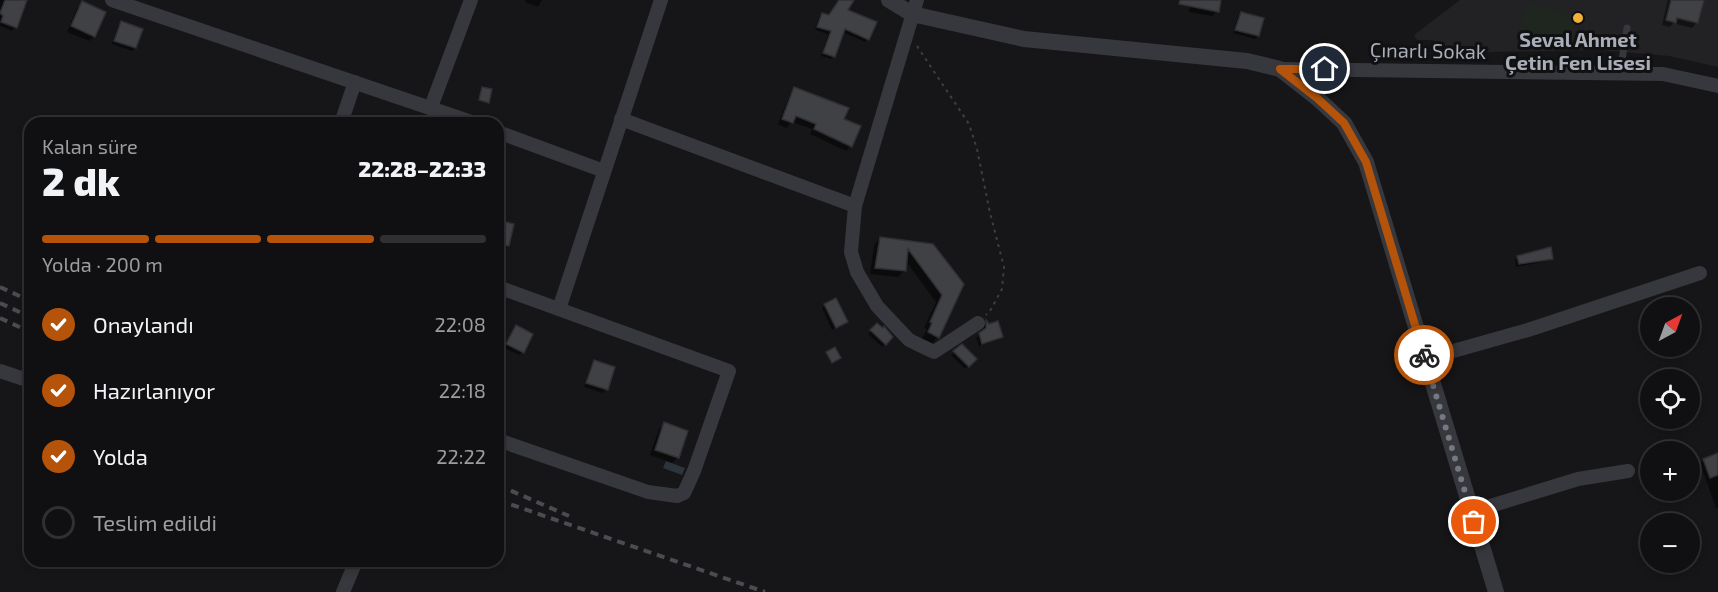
<!DOCTYPE html>
<html lang="tr">
<head>
<meta charset="utf-8">
<style>
  :root { --surface:#101012; --page:#1e1e20; --text:#f1f3f6; --muted:#9c9d9f; --line:#303032; --accent:#b45309 }
  body { margin:0; font-family:"Exo 2",sans-serif; background:var(--page); color:var(--text); height:100vh; display:flex; flex-direction:column; font-size:22px; white-space:nowrap }
  * { box-sizing:border-box; margin:0 }
  p { font-size:20px; color:var(--muted) }
  .icon { flex:none; width:33px; height:33px; fill:none; stroke:currentColor; stroke-width:2; stroke-linecap:round; stroke-linejoin:round }
  .map { position:relative; flex:1; overflow:hidden }
  .side { position:absolute; left:24px; top:117px; width:480px; height:450px; display:flex; flex-direction:column; background:var(--surface); border-radius:18px; box-shadow:0 3px 9px #0003,0 0 0 2px var(--line) }
  .side>* { flex:none }
  .needle { width:39px; rotate:41deg }
  .controls { position:absolute; left:1640px; top:297px; display:grid; gap:12px }
  .controls a { display:grid; place-items:center; width:60px; height:60px; border-radius:50%; background:var(--surface); box-shadow:0 3px 9px #0003,0 0 0 2px var(--line); font-size:30px }
  .pin { position:absolute; display:grid; place-items:center; width:51px; height:51px; color:#fff; margin:-26px; border:3px solid #fff; border-radius:50%; box-shadow:0 2px 6px #0007 }
  .courier { position:absolute; display:grid; place-items:center; width:60px; height:60px; margin:-30px; border:4px solid #b45309; border-radius:50%; background:#fff; color:#222; box-shadow:0 2px 8px #0007 }
  .head em { font-style:normal; font-weight:800 }
  .head div { display:flex; flex-direction:column-reverse }
  .head { display:flex; align-items:center; justify-content:space-between; height:102px; padding:0 18px }
  h1 { font-size:39px; font-weight:800; line-height:45px }
  .bar { display:grid; grid-template-columns:repeat(4,1fr); gap:9px 6px; align-content:center; height:72px; padding:0 18px }
  .bar i { height:8px; border-radius:4px; background:var(--line) }
  .bar .current { background:var(--accent) }
  .bar p { grid-column:span 4 }
  ol { padding:0 18px; list-style:none }
  li { display:flex; align-items:center; gap:18px; height:66px }
  li p { margin-inline-start:auto }
  li .icon { padding:6px; border-radius:50%; background:var(--accent); color:#fff; stroke-width:4 }
  li:last-child { color:var(--muted) }
  li i { width:33px; height:33px; border:3px solid var(--line); border-radius:50% }
  .map>svg:first-child { display:block }
  .built { fill:#222225 }
  .green { fill:#1e261f }
  .water { fill:#2c353c }
  .shadow { fill:#0007 }
  .building { fill:#404145; stroke:#303034; stroke-width:1.5 }
  .lines { fill:none; stroke-linecap:round; stroke-linejoin:round }
  .path { stroke:#3d3f44; stroke-width:2; stroke-dasharray:3 4.5; stroke-linecap:butt }
  .service { stroke:#37383d; stroke-width:7 }
  .minor { stroke:#37383d; stroke-width:14 }
  .tertiary { stroke:#37383d; stroke-width:16 }
  .rail { stroke:#4a4c52; stroke-width:4; stroke-dasharray:8 6; stroke-linecap:butt }
  .done { stroke:#757880; stroke-width:6; stroke-dasharray:0 10.8 }
  .route { stroke:#b45309; stroke-width:8 }
  .poi-dot { fill:#f2b134; stroke:#111113; stroke-width:2 }
  .labels { text-anchor:middle; stroke-width:6; stroke-linejoin:round; paint-order:stroke }
  .poi-label { font-size:20px; font-weight:bold; fill:#a8adb8; stroke:#111113 }
  .street-label { font-size:20px; fill:#a8adb8; stroke:#111113 }
</style>
</head>
<body>
<div class="map">
<svg width="1718" height="592" viewBox="0 0 1718 592">
  <rect width="100%" height="100%" fill="#161618"/>
  <path class="built" d="M1460,0H1718V67L1669,56L1600,50L1435,53L1434,40H1417L1414,35Z"/>
  <path class="green" d="M1527,3L1577,17L1570,43L1519,29Z"/>
  <path class="water" d="M666,461L685,468L682,475L663,468Z"/>
  <g class="shadow">
    <path d="M0,0H26L15,27L12,31L0,26Z"/>
    <path d="M526,0H542L538,7L525,2Z"/>
    <path d="M840,0H844L846,10L868,39L865,42L842,32L834,56L831,59L821,56L828,34L815,30L819,17L822,14L829,16Z"/>
    <path d="M1191,0H1219L1217,11L1212,16L1189,12Z"/>
    <path d="M1668,0H1702L1697,22L1692,28L1673,23L1670,27L1662,25Z"/>
    <path d="M83,3L94,36L89,41L67,32L77,8Z"/>
    <path d="M1241,13L1258,36L1255,39L1233,33L1238,16Z"/>
    <path d="M121,23L141,30L135,48L132,51L112,44L118,26Z"/>
    <path d="M795,89L842,119L851,146L846,151L810,134L812,129L792,122L786,128L778,124L790,94Z"/>
    <path d="M498,221L507,246L504,249L498,247Z"/>
    <path d="M880,238L932,245L963,284L938,337L932,343L922,339L927,329L924,328L936,302L905,260L904,271L898,277L870,274L874,245Z"/>
    <path d="M1518,257L1552,258L1548,261L1516,267L1515,260Z"/>
    <path d="M825,305L846,322L832,330L822,308Z"/>
    <path d="M986,322L1002,336L998,340L979,346L976,338L983,332L984,325Z"/>
    <path d="M877,325L891,337L882,347L868,334Z"/>
    <path d="M513,330L522,352L519,355L504,348Z"/>
    <path d="M962,346L975,359L965,369L951,355Z"/>
    <path d="M594,362L606,389L603,393L584,387L591,365Z"/>
    <path d="M502,385L503,405L498,409V386Z"/>
    <path d="M665,424L686,432L677,458L672,463L650,455L659,429Z"/>
    <path d="M1718,455V508H1716L1700,463L1704,460Z"/>
    <path d="M386,561H401L396,569L385,563Z"/>
  </g>
  <g class="building">
    <path d="M5,0H27L17,28L1,22L3,16L0,13Z"/>
    <path d="M839,0H854L848,10L877,22L869,40L845,29L835,57L823,53L831,31L817,27L822,13L829,15Z"/>
    <path d="M1180,0H1221L1219,12L1179,4Z"/>
    <path d="M1671,0H1704L1698,23L1677,18L1676,23L1666,20Z"/>
    <path d="M82,1L106,12L95,37L71,26Z"/>
    <path d="M1241,12L1264,18L1259,36L1235,30Z"/>
    <path d="M121,21L143,29L136,48L114,41Z"/>
    <path d="M482,87L492,89L489,103L479,100Z"/>
    <path d="M794,87L849,108L844,119L861,126L852,147L814,129L816,124L796,116L793,123L782,119Z"/>
    <path d="M498,220L514,224L509,246L498,244Z"/>
    <path d="M880,237L933,244L964,284L939,338L928,332L932,323L930,322L942,295L908,249L906,271L875,268Z"/>
    <path d="M1551,247L1553,259L1519,264L1517,256Z"/>
    <path d="M836,298L848,322L836,328L824,304Z"/>
    <path d="M986,320L989,324L998,321L1003,337L982,344L979,333L986,328Z"/>
    <path d="M877,323L883,328L884,326L893,337L886,345L870,330Z"/>
    <path d="M516,325L533,334L524,353L506,344Z"/>
    <path d="M962,344L977,359L969,367L953,351Z"/>
    <path d="M835,347L841,358L832,363L826,352Z"/>
    <path d="M594,360L615,367L608,390L586,383Z"/>
    <path d="M664,422L688,431L679,458L655,450Z"/>
    <path d="M1718,453V475L1710,478L1703,459Z"/>
  </g>
  <g class="lines">
    <path class="path" d="M917,46L969,124L977,149L990,213L1004,267L1002,289L990,311L986,315"/>
    <path class="service" d="M1620,73L1627,28"/>
    <g class="minor">
      <path d="M112,0L474,123"/>
      <path d="M917,0L855,206L851,252L857,272L877,306L909,340L934,352L978,323"/>
      <path d="M1280,69L1663,74L1718,86"/>
      <path d="M431,107L471,0"/>
      <path d="M621,119L855,206"/>
      <path d="M341,123L355,82"/>
      <path d="M498,132L604,171"/>
      <path d="M498,287L729,371L694,471L684,493L677,496L648,492L498,440"/>
      <path d="M559,309L661,0"/>
      <path d="M1425,359L1528,330L1700,273"/>
      <path d="M0,371L30,381"/>
      <path d="M1471,512L1578,479L1628,471"/>
      <path d="M343,592L356,561"/>
    </g>
    <path class="tertiary" d="M889,0L912,14L1024,39L1247,61L1280,69L1317,98L1344,123L1366,162L1496,592"/>
    <g class="rail">
      <path d="M0,287L30,301"/>
      <path d="M0,303L30,317"/>
      <path d="M0,318L30,332"/>
      <path d="M498,485L569,516"/>
      <path d="M498,500L765,592"/>
    </g>
  </g>
  <g class="lines">
    <path class="done" d="M1424,355L1474,522"/>
    <path class="route" d="M1325,69H1280L1317,98L1344,123L1366,162L1424,355"/>
  </g>
  <circle class="poi-dot" cx="1578" cy="18" r="6"/>
  <g class="labels">
    <g class="poi-label">
      <text x="1578" y="47">Seval Ahmet<tspan x="1578" dy="23">Çetin Fen Lisesi</tspan></text>
    </g>
    <g class="street-label">
      <text transform="translate(1428 51) rotate(1)" y="7">Çınarlı Sokak</text>
    </g>
  </g>
</svg>
<div class="controls">
<a><svg class="needle" viewBox="-14 -14 28 28"><path d="M0-13l5 13h-10z" fill="#e53935"/><path d="M0 13l5-13h-10z" fill="#9c9d9f"/></svg></a>
<a><svg class="icon" aria-label="locate" viewBox="0 0 24 24"><circle cx="12" cy="12" r="6"/><path d="M12 2v4M12 18v4M2 12h4M18 12h4"/></svg></a>
<a>+</a>
<a>−</a>
</div>
<div class="pin" style="left:1474px;top:522px;background:#ea580c"><svg class="icon" aria-label="bag" viewBox="0 0 24 24"><path d="M5 8h14l-1 12H6zM9 8a3 3 0 0 1 6 0"/></svg></div>
<div class="pin" style="left:1325px;top:69px;background:#1f2937"><svg class="icon" aria-label="home" viewBox="0 0 24 24"><path d="M3 11l9-7 9 7M6 9v11h12V9"/></svg></div>
<div class="courier" style="left:1424px;top:355px"><svg class="icon" aria-label="bike" viewBox="0 0 24 24"><circle cx="6" cy="16" r="4"/><circle cx="18" cy="16" r="4"/><path d="M6 16l4-8h5l3 8M10 8l3 8H6M13 5h3"/></svg></div>
<section class="side">
<div class="head"><div><h1>2 dk</h1><p>Kalan süre</p></div><em>22:28–22:33</em></div>
<div class="bar"><i class="current"></i><i class="current"></i><i class="current"></i><i></i><p>Yolda · 200 m</p></div>
<ol>
<li><svg class="icon" aria-label="check" viewBox="0 0 24 24"><path d="M5 12l5 5 9-10"/></svg>Onaylandı<p>22:08</p></li>
<li><svg class="icon" aria-label="check" viewBox="0 0 24 24"><path d="M5 12l5 5 9-10"/></svg>Hazırlanıyor<p>22:18</p></li>
<li><svg class="icon" aria-label="check" viewBox="0 0 24 24"><path d="M5 12l5 5 9-10"/></svg>Yolda<p>22:22</p></li>
<li><i></i>Teslim edildi</li>
</ol>
</section>
</div>
</body>
</html>
